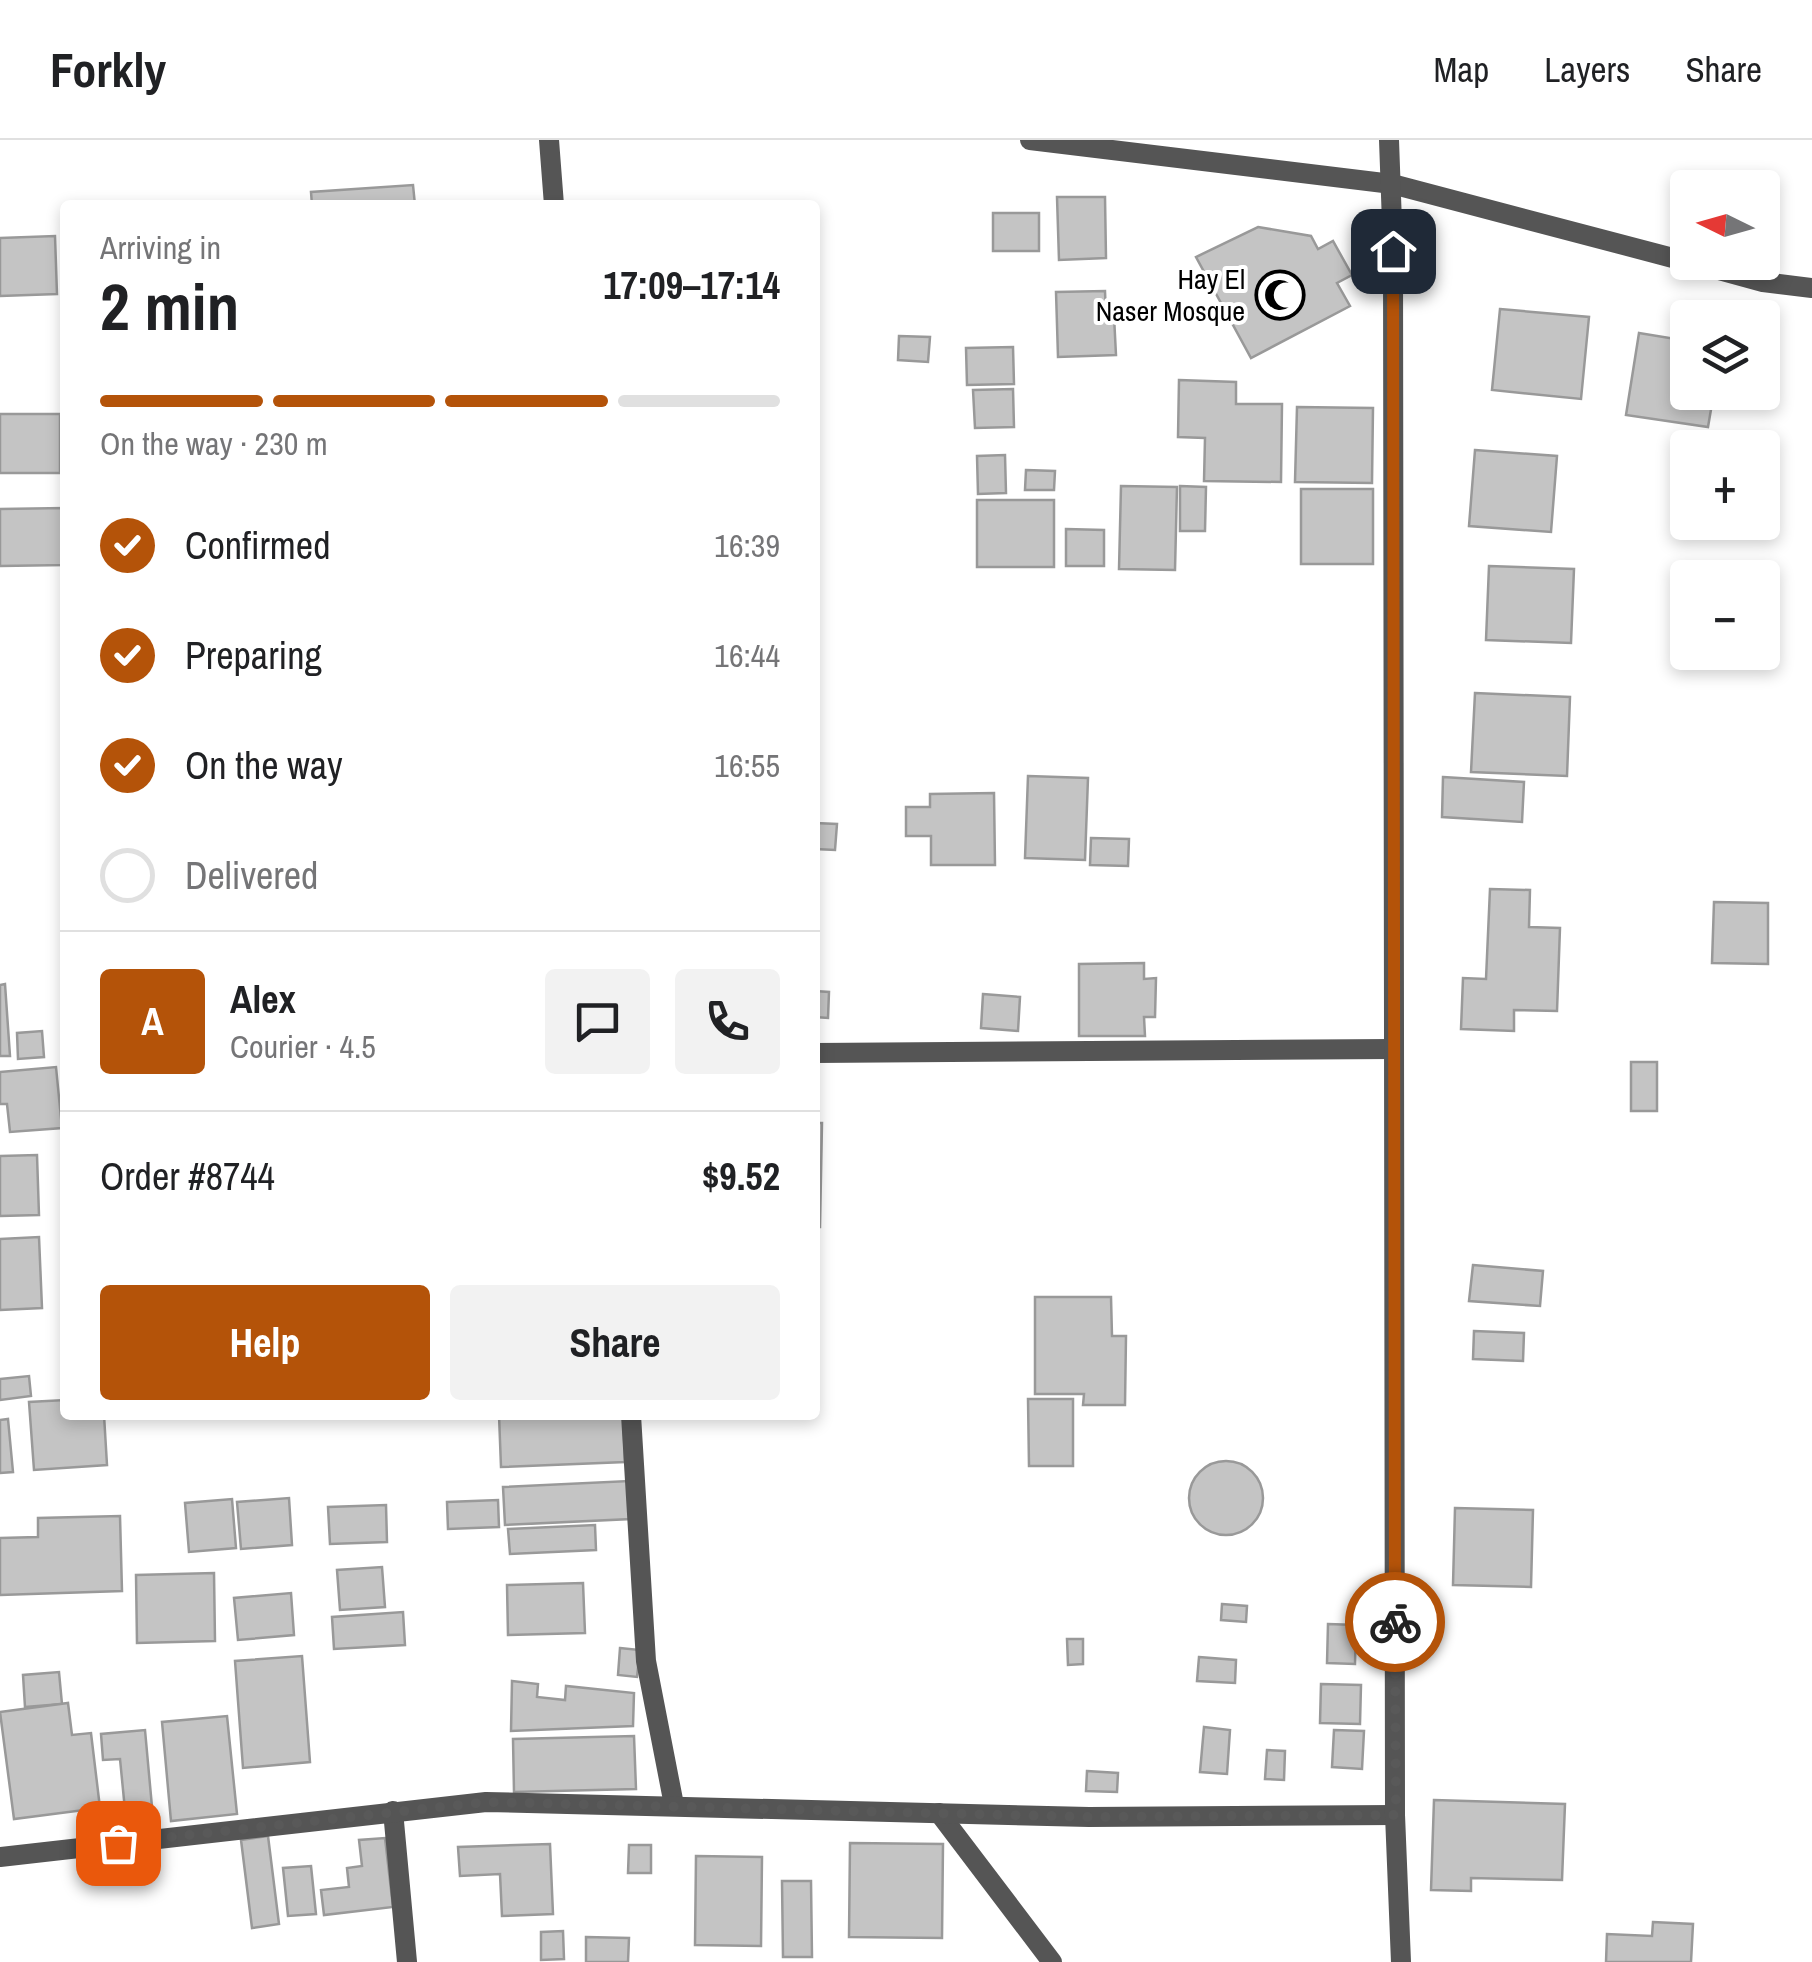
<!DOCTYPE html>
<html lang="en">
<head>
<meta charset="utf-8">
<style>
  :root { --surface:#fff; --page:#f2f2f2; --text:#202124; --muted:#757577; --line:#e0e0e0; --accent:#b45309 }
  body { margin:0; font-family:"Archivo Narrow",sans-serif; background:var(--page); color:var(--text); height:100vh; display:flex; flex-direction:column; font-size:38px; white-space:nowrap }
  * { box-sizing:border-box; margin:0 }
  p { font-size:32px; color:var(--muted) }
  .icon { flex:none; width:55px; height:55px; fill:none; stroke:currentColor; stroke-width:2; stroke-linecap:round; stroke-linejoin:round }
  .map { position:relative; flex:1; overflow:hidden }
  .sheet { position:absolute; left:60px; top:60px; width:760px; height:1220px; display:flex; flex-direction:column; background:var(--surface); border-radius:10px; box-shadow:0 5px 15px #0003 }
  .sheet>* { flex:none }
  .needle { width:65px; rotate:275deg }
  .tools { position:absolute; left:1670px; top:30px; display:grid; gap:20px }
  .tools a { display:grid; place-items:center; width:110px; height:110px; border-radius:10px; background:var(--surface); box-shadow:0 5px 15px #0003; font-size:50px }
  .pin { position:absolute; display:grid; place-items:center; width:85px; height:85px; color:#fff; margin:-42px; border-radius:20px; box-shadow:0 5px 15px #0006 }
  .courier { position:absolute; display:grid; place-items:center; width:100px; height:100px; margin:-50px; border:8px solid #b45309; border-radius:50%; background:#fff; color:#222; box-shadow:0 2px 12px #0007 }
  .overview em { font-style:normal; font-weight:700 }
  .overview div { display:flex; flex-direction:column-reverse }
  .overview { display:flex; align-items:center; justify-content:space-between; height:170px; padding:0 40px }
  h1 { font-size:65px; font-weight:700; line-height:75px }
  .bar { display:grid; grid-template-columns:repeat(4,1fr); gap:15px 10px; align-content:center; height:120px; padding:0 40px }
  .bar i { height:12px; border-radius:8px; background:var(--line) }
  .bar .on { background:var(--accent) }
  .bar p { grid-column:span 4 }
  .line { display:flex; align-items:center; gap:25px; padding:0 40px; border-top:2px solid var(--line) }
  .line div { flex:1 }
  .round { display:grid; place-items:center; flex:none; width:105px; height:105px; border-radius:10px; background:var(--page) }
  ol { padding:0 40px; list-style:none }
  li { display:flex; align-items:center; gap:30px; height:110px }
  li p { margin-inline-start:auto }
  li .icon { padding:10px; border-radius:50%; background:var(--accent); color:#fff; stroke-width:4 }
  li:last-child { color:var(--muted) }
  li i { width:55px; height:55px; border:5px solid var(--line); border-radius:50% }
  .cta { display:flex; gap:20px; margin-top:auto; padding:20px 40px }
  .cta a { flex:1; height:115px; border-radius:10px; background:var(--accent); color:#fff; font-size:40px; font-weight:700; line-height:115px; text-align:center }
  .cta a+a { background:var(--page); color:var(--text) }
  header { display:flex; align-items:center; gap:60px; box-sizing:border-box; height:140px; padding:0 50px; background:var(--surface); border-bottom:2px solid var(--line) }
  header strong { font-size:48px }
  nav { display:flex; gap:55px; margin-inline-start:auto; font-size:35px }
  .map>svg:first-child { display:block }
  .building { fill:#c4c4c4; stroke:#999; stroke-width:2.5 }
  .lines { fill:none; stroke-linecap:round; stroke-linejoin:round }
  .lane { stroke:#555; stroke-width:20 }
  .street { stroke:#555; stroke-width:20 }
  .done { stroke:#595959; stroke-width:10; stroke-dasharray:0 18 }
  .route { stroke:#b45309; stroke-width:12 }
  .labels { text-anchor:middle; stroke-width:8; stroke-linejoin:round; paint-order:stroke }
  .poi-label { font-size:28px; fill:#000; stroke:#fff; text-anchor:end }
</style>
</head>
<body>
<header>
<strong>Forkly</strong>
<nav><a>Map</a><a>Layers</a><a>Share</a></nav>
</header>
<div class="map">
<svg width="1812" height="1822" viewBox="0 0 1812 1822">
  <rect width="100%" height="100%" fill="#fff"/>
  <g class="building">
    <path d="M413,45L415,65H312L311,52Z"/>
    <path d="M1057,57H1105L1106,118L1059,120Z"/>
    <rect x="993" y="73" width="46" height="38"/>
    <path d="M1258,87L1311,96L1318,109L1333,101L1352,135L1337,143L1350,166L1251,218L1196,117Z"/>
    <path d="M55,96L57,154L0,156V98Z"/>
    <path d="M1105,151L1106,177L1114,176L1116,215L1058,217L1056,152Z"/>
    <path d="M1500,169L1589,177L1581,259L1492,250Z"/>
    <path d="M1639,193L1688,201V252H1714L1708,287L1626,275Z"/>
    <path d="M899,196L930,197L928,222L898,220Z"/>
    <path d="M1013,207L1014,244L967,245L966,208Z"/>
    <path d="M1179,240L1236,242V264H1282L1281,342L1204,341L1205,298L1178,297Z"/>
    <path d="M1013,249L1014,287L975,288L973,250Z"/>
    <path d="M1297,267L1373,268L1372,343L1295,342Z"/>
    <rect x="0" y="274" width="60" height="59"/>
    <path d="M1475,310L1557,316L1551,392L1469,386Z"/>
    <path d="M1005,315L1006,353L978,354L977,316Z"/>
    <path d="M1026,330L1055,331L1054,350H1025Z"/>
    <path d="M1121,346L1177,347L1175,430L1119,429Z"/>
    <path d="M1180,346L1206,347L1205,391H1180Z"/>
    <rect x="1301" y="349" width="72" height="75"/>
    <rect x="977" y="360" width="77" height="67"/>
    <path d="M65,368V425L0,426V369Z"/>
    <path d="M1066,389L1104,390V426H1066Z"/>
    <path d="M1489,426L1574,429L1571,503L1486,500Z"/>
    <path d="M1475,553L1570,557L1567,636L1471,632Z"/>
    <path d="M1028,636L1088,638L1085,720L1025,718Z"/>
    <path d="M1443,637L1524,642L1522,682L1442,677Z"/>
    <path d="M994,653L995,725H931V696H906V667H930V654Z"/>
    <path d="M815,683L837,684L835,710L815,709Z"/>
    <path d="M1091,698L1129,699L1128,726L1090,725Z"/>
    <path d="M1490,749L1530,750L1529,787L1560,788L1557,871L1514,870V891L1461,889L1463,838L1486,839Z"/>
    <path d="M1714,762L1768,763V824L1712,823Z"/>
    <path d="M1144,823V839L1156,838L1155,877H1144L1145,896H1079V824Z"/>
    <path d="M5,844L10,916H0V845Z"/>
    <path d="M815,851L829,852L828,878L815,877Z"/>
    <path d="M983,854L1020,857L1018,891L981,888Z"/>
    <path d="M42,891L44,917L18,919L17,893Z"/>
    <rect x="1631" y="922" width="26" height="49"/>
    <path d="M56,927L62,988L10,992L7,964H0V932Z"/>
    <path d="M815,983H822L820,1087H815Z"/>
    <path d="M37,1015L39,1075L0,1076V1016Z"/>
    <path d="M39,1097L42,1168L0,1170V1099Z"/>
    <path d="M1473,1125L1543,1131L1540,1166L1469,1161Z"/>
    <path d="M1035,1157H1111L1112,1196H1126L1125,1265H1083L1084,1254H1035Z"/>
    <path d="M1474,1191L1524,1193L1523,1221L1473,1219Z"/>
    <path d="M29,1236L31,1256L0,1260V1239Z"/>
    <path d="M1028,1259H1073V1326H1029Z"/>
    <path d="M65,1260V1275H104L107,1325L34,1330L29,1262Z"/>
    <path d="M499,1275H623L625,1322L501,1327Z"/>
    <path d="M8,1279L13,1332L0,1333V1280Z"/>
    <circle cx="1226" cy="1358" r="37"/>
    <path d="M629,1341L631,1379L505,1385L503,1347Z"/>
    <path d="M289,1358L292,1405L241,1409L237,1362Z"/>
    <path d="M232,1359L236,1408L189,1412L185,1363Z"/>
    <path d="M498,1360L499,1387L448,1389L447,1362Z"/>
    <path d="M386,1365L387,1402L330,1404L328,1367Z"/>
    <path d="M1455,1368L1533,1370L1531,1447L1453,1445Z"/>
    <path d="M120,1376L122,1451L0,1455V1398L38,1397V1378Z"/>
    <path d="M595,1385L596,1410L510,1414L508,1389Z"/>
    <path d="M382,1427L385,1467L340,1470L337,1430Z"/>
    <path d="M214,1433L215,1501L137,1503L136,1435Z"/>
    <path d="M583,1443L585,1493L508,1495L507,1445Z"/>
    <path d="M291,1453L294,1495L238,1500L234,1458Z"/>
    <path d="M1222,1464L1247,1466L1246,1482L1221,1480Z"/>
    <path d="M403,1472L405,1505L334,1509L332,1477Z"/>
    <path d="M1328,1484L1356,1485L1355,1524L1327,1523Z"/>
    <path d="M1067,1499H1083V1524L1068,1525Z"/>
    <path d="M620,1508L640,1510L637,1537L618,1535Z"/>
    <path d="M302,1516L310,1622L243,1628L235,1521Z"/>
    <path d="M1199,1517L1236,1520L1235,1543L1197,1541Z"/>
    <path d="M59,1532L62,1564L25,1567L23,1535Z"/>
    <path d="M512,1541L538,1544L537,1557L565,1560L566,1546L634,1553L633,1586L511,1591Z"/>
    <path d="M1321,1544L1361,1545L1360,1584L1320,1583Z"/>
    <path d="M68,1563L72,1595L91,1593L100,1668L14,1679L0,1572Z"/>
    <path d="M227,1576L237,1674L171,1681L162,1582Z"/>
    <path d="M1204,1587L1230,1590L1227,1634L1200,1632Z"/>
    <path d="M145,1590L152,1667L125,1670L120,1619L103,1620L101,1594Z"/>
    <path d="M1334,1590L1364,1591L1362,1629L1332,1627Z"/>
    <path d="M634,1596L636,1649L514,1652L513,1599Z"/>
    <path d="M1267,1610L1285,1611L1284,1640L1265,1639Z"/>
    <path d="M1087,1631L1118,1633L1117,1652L1086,1651Z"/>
    <path d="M1434,1660L1565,1664L1562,1740L1471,1738V1751L1431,1750Z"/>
    <path d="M268,1696L279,1784L252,1788L241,1700Z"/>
    <path d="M385,1698L393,1767L324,1775L321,1750L349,1747L347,1728L362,1726L359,1700Z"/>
    <path d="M850,1703L943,1704L942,1798L849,1797Z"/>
    <path d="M550,1704L553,1774L502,1776L500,1734L460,1736L458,1707Z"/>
    <path d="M629,1705H651V1733H628Z"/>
    <path d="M696,1716L762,1717L761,1806L695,1805Z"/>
    <path d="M311,1726L316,1774L288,1776L283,1728Z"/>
    <path d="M782,1741H811L812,1817H783Z"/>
    <path d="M1653,1782L1693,1784L1691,1822H1606L1607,1794L1652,1796Z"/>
    <path d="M563,1791L564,1819L541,1820V1792Z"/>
    <path d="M586,1797L629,1798L628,1822H586Z"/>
  </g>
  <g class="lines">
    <g class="lane">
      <path d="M549,0L554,65"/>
      <path d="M815,913L1393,909"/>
      <path d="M631,1275L646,1521L674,1665"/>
      <path d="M393,1671L407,1822"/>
      <path d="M939,1673L1052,1822"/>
      <path d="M0,1717L486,1662L1089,1677L1395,1675"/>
    </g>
    <g class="street">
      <path d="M1030,0L1392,44L1688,122"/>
      <path d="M1389,0L1393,111L1395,1675L1401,1822"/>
      <path d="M1690,122L1763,142L1812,148"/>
    </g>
  </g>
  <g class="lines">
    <path class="done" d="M118,1703L486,1662L1089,1677L1396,1675L1395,1482"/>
    <path class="route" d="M1393,111L1395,1482"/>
  </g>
  <defs>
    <g id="mosque-ring" transform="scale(2.5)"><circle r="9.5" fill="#fff" stroke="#000" stroke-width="1.5"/><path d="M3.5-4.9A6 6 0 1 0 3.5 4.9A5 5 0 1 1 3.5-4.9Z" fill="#000"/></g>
  </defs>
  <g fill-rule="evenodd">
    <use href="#mosque-ring" x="1280" y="155"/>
  </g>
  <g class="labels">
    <g class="poi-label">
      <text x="1245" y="149">Hay El<tspan x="1245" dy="32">Naser Mosque</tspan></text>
    </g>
  </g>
</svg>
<div class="tools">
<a><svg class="needle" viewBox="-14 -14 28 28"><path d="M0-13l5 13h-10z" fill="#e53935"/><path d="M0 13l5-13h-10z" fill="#757577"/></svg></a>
<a><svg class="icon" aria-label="layers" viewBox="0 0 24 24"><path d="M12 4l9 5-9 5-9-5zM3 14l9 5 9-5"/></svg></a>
<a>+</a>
<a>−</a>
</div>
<div class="pin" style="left:118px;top:1703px;background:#ea580c"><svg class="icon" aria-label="bag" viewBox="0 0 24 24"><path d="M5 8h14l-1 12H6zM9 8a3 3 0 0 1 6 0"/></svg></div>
<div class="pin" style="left:1393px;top:111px;background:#1f2937"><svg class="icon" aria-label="home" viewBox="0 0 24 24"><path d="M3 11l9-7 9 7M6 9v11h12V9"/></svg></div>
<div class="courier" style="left:1395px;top:1482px"><svg class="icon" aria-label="bike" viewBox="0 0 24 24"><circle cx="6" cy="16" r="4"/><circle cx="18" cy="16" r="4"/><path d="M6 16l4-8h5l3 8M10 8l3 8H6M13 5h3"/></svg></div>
<section class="sheet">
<div class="overview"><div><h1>2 min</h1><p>Arriving in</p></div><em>17:09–17:14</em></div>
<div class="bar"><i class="on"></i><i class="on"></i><i class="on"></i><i></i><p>On the way · 230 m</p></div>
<ol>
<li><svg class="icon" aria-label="check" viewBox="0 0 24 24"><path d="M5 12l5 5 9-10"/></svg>Confirmed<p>16:39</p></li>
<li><svg class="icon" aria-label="check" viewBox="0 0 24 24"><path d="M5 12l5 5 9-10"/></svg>Preparing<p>16:44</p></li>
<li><svg class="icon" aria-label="check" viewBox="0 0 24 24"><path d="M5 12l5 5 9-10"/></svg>On the way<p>16:55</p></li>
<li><i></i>Delivered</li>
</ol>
<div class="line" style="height:180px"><b class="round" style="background:var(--accent);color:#fff">A</b><div><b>Alex</b><p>Courier · 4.5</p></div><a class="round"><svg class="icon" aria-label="chat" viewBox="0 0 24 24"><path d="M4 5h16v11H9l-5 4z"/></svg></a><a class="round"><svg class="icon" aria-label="phone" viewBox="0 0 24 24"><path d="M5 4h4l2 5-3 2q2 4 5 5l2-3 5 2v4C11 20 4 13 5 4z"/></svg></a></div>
<div class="line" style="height:130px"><div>Order #8744</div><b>$9.52</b></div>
<div class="cta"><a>Help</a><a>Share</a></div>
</section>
</div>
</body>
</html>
